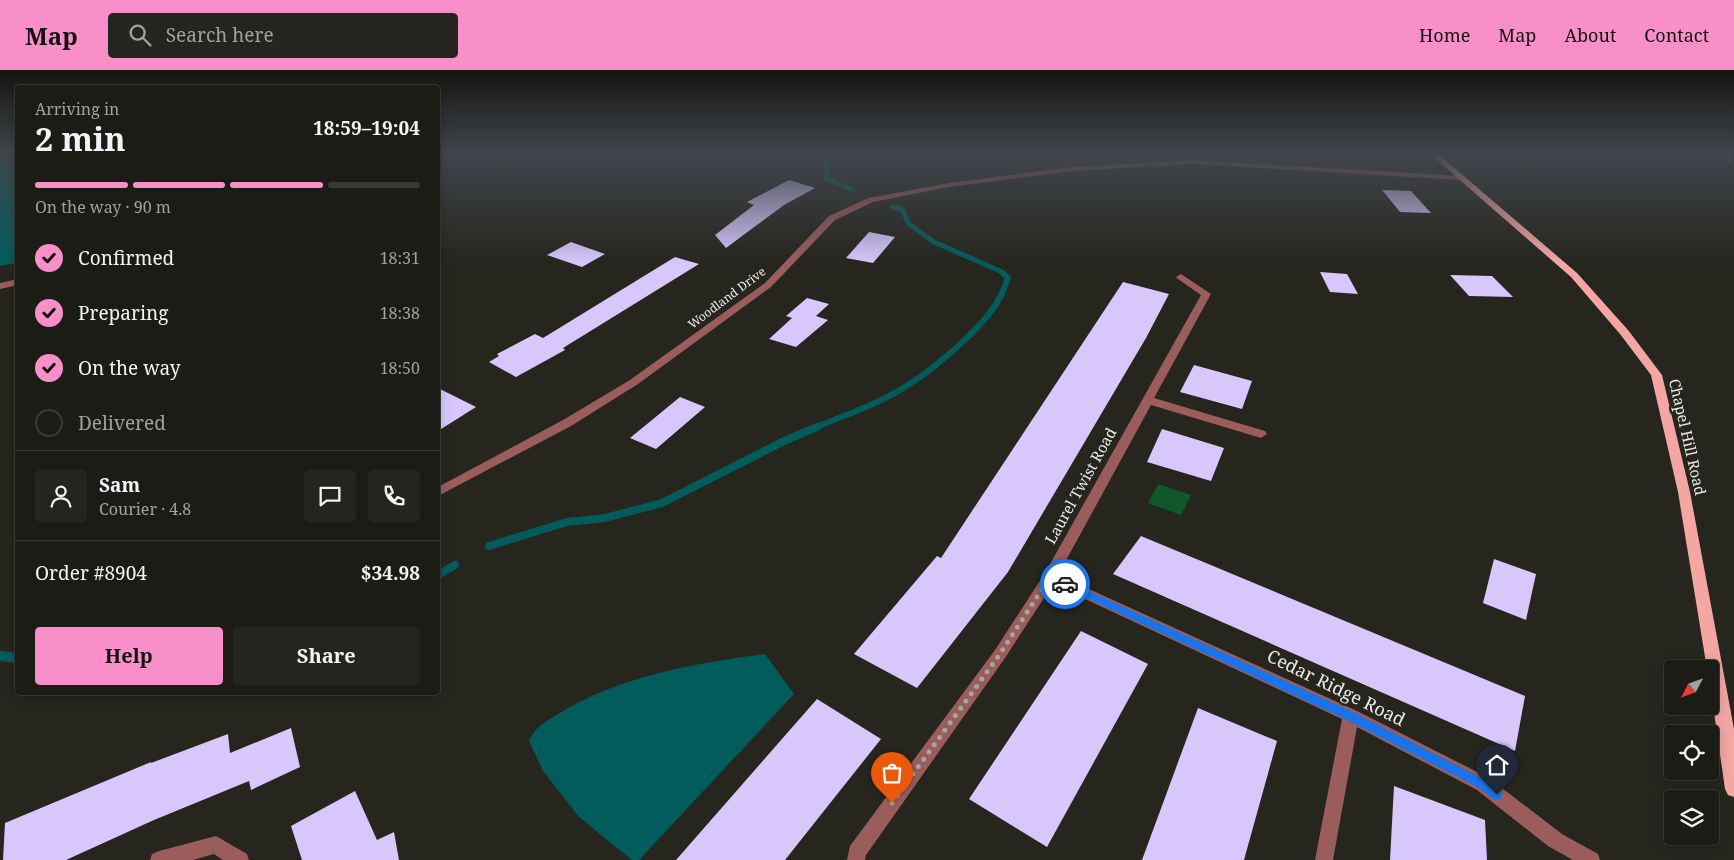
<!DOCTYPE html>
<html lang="en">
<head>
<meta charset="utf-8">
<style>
  :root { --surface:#1c1c16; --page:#25251f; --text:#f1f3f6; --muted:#a0a1a1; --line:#3a3a35; --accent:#f98fc9 }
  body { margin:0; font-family:"Noto Serif",serif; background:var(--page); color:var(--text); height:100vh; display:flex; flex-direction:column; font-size:19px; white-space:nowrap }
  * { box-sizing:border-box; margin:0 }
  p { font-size:16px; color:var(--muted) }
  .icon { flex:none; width:28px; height:28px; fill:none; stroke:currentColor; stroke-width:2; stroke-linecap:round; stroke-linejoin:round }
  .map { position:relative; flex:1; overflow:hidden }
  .drawer { position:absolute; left:15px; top:15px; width:425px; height:610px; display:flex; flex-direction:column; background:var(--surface); border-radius:5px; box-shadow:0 2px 12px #0003,0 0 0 1px var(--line) }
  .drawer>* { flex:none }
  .needle { width:32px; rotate:229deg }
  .fabs { position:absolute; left:1664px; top:590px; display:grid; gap:10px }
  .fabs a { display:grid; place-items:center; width:55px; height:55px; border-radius:5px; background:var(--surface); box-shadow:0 2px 12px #0003,0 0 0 1px var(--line); font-size:25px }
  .pin { position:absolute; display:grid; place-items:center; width:42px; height:42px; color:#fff; margin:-51px -21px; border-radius:50% 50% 50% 0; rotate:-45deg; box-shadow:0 0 5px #0007 }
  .pin .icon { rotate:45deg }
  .courier { position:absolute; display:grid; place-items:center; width:50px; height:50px; margin:-25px; border:4px solid #1a73e8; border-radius:50%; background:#fff; color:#222; box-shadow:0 1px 6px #0007 }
  .summary em { font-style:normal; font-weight:700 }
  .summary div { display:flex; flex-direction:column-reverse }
  .summary { display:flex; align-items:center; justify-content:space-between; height:85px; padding:0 20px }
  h1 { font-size:32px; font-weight:700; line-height:38px }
  .bar { display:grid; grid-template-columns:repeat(4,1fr); gap:8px 5px; align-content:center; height:60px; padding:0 20px }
  .bar i { height:6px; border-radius:4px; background:var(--line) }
  .bar .on { background:var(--accent) }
  .bar p { grid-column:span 4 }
  .line { display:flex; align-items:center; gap:12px; padding:0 20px; border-top:1px solid var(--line) }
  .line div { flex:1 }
  .round { display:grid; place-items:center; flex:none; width:52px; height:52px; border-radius:5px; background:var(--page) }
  ol { padding:0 20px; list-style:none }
  li { display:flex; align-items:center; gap:15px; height:55px }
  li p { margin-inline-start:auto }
  li .icon { padding:5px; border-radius:50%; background:var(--accent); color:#111; stroke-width:4 }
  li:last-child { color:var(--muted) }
  li i { width:28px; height:28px; border:2px solid var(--line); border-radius:50% }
  .primary-button { display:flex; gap:10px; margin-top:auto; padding:10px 20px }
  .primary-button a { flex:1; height:58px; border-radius:5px; background:var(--accent); color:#111; font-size:20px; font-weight:700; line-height:58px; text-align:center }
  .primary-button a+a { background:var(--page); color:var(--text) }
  header { display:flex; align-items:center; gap:30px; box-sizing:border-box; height:70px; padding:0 25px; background:var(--accent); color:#111 }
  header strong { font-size:24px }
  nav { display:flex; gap:28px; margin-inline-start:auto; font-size:18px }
  .search { width:350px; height:45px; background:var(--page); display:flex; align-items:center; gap:12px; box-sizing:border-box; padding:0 18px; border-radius:5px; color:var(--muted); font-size:19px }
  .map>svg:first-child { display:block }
  .green { fill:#0e582a }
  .water { fill:#025c5c }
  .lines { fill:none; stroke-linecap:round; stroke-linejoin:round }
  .stream-far3 { stroke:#025c5c; stroke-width:5 }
  .stream-far2 { stroke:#025c5c; stroke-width:6 }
  .stream-far1 { stroke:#025c5c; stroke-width:8 }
  .stream { stroke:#025c5c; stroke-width:10 }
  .building { fill:#d7c7fb }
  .minor { fill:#9b5d5b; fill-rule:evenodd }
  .major { fill:#f4a6a3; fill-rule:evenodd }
  .rail { stroke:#d7d6d2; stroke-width:2.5; stroke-dasharray:5.5 5.5; stroke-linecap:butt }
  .route { fill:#1a73e8 }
  .done { stroke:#a6a5a0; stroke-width:5; stroke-dasharray:0 9 }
  .labels { text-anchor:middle; stroke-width:5; stroke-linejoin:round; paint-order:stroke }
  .far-street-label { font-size:12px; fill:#ebeae6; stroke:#26251e }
  .street-label { font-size:15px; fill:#ebeae6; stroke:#26251e }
  .near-street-label { font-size:18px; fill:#ebeae6; stroke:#26251e }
</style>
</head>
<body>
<header>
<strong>Map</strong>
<div class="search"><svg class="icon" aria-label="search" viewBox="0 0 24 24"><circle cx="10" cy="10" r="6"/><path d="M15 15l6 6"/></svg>Search here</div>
<nav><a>Home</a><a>Map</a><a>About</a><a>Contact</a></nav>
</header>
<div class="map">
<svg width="1734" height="790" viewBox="0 0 1734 790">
  <rect width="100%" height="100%" fill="#26251e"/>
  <path class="green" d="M1158,414L1191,425L1181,445L1148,433Z"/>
  <g class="water">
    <path d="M0,83H12V89L18,93L17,193L0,196Z"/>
    <path d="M765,584L794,624L639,790H632L579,747L543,701L529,671C534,658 546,651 558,644C619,606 695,593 765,584Z"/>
  </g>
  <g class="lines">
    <g class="stream-far3">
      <path d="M832,83L826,94L827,109L853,120"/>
      <path d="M893,137L902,139L909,154L934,172L1000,201L1005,205"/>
    </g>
    <path class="stream-far2" d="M814,358C845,345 879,334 908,315C934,299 985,256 999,229C1003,223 1005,215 1008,208L1004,204"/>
    <g class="stream-far1">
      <path d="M489,476L567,452L605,448L662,433L784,371L817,357"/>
      <path d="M438,505L455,495"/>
    </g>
    <path class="stream" d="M0,586L18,588"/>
  </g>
  <g class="building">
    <path d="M789,110L815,118L784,135L726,178L715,165L754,135L747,132Z"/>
    <path d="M1382,120L1411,121L1431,143L1400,142Z"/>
    <path d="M869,162L895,167L873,193L846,188Z"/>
    <path d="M571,172L605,184L582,197L547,185Z"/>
    <path d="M675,187L699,194L563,278L565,280L516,307L489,292L499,286L497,284L535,264L543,268Z"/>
    <path d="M1320,202L1347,204L1358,224L1330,222Z"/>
    <path d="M1450,205L1492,206L1513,227L1469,226Z"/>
    <path d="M1123,212L1169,224L1146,268L1008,502L917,618L854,584L937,486L941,488Z"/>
    <path d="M807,228L829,234L816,246L828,250L796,277L769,269L792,248L786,246Z"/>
    <path d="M1194,295L1252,311L1242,339L1180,322Z"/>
    <path d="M438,318L476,337L438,361Z"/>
    <path d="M680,327L705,337L656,379L630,368Z"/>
    <path d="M1162,359L1224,378L1211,411L1147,392Z"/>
    <path d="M1141,466L1525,626L1515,681L1113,504Z"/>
    <path d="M1494,489L1536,504L1526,550L1483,533Z"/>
    <path d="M1081,561L1148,594L1047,777L969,729Z"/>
    <path d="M817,629L881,669L785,790H676Z"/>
    <path d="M1198,638L1277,671L1244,790H1142Z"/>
    <path d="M291,658L300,697L251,720L249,711L154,750L66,790H3L5,753L151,692V693L228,664L230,683Z"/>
    <path d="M1394,716L1485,750L1487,790H1390Z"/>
    <path d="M355,721L377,770L394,762L399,790H302L291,756Z"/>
  </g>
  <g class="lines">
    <g class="minor">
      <path d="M1194,90L1461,106L1465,108L1461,110L1194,94L1072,101L949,117L873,132L835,150L771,217L638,314L571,356L438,426V417L563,350L630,310L765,213L829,146L868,128L949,113L1072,97Z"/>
      <path d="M1181,204L1211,224L1154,328L1265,361L1267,364L1261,368L1151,335L1058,505L1357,641L1489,708L1562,764L1598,784L1600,790H1573L1548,776L1477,720L1357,657L1333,790H1315L1342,649L1053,514L1005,588L866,785L865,790H847L850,776L995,580L1045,503L1201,225L1178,209L1176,207Z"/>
      <path d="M18,209V215L0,219V213Z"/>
      <path d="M216,766L247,784L249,790H223L214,784L193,790H150L152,784L159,781Z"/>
    </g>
    <path class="major" d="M1429,83H1437L1577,203L1628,260L1662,305L1690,422L1734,659V727L1728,725L1725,719L1710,615V599H1707L1678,422L1651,305L1620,264L1571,207Z"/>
    <path class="rail" d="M1717,83L1734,92"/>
  </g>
  <linearGradient id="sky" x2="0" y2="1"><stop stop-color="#151410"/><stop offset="0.43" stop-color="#41464c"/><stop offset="1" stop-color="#41464c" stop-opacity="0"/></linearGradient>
  <rect width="1734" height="194" fill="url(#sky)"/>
  <path class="route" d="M1065,510L1355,643L1487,711L1501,722V729H1493L1479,718L1347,650L1061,516V511Z"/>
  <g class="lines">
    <path class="done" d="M892,733L1000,584L1050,507L1065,514"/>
  </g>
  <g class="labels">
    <g class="far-street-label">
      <text transform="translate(727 228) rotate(-37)" y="4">Woodland Drive</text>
    </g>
    <g class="street-label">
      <text transform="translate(1687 367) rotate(77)" y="5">Chapel Hill Road</text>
      <text transform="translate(1081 416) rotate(-61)" y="5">Laurel Twist Road</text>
    </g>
    <g class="near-street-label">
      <text transform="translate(1336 618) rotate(26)" y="6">Cedar Ridge Road</text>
    </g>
  </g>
</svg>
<div class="fabs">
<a><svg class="needle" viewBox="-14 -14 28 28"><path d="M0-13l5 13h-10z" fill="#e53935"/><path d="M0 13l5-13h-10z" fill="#a0a1a1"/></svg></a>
<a><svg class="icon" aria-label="locate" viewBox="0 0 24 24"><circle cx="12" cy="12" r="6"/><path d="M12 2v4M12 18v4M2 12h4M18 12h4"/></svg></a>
<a><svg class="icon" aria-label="layers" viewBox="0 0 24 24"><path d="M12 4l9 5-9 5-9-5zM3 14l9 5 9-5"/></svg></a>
</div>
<div class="pin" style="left:892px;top:733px;background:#ea580c"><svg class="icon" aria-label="bag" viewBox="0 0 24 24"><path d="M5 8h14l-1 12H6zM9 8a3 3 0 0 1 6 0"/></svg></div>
<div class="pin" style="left:1497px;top:725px;background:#1f2937"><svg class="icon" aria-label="home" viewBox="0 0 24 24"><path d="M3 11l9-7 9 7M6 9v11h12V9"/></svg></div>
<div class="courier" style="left:1065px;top:514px"><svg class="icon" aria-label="car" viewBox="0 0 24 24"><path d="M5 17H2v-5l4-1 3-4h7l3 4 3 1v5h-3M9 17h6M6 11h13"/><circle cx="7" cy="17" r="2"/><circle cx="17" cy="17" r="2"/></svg></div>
<section class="drawer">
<div class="summary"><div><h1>2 min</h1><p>Arriving in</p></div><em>18:59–19:04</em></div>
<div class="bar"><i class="on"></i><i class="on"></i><i class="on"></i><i></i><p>On the way · 90 m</p></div>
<ol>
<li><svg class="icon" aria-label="check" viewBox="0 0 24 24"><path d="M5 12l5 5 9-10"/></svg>Confirmed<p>18:31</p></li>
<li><svg class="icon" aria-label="check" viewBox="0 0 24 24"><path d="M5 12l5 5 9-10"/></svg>Preparing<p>18:38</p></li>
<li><svg class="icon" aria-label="check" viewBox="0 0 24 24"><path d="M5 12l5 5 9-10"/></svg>On the way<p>18:50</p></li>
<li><i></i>Delivered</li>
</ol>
<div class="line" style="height:90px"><a class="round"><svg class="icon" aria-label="person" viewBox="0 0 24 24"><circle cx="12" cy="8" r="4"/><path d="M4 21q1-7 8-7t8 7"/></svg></a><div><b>Sam</b><p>Courier · 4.8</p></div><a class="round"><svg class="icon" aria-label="chat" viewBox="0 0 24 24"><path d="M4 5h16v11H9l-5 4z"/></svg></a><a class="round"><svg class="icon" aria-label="phone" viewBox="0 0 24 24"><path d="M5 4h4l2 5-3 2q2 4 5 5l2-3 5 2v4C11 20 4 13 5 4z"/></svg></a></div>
<div class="line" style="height:65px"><div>Order #8904</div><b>$34.98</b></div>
<div class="primary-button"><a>Help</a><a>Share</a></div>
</section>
</div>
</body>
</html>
